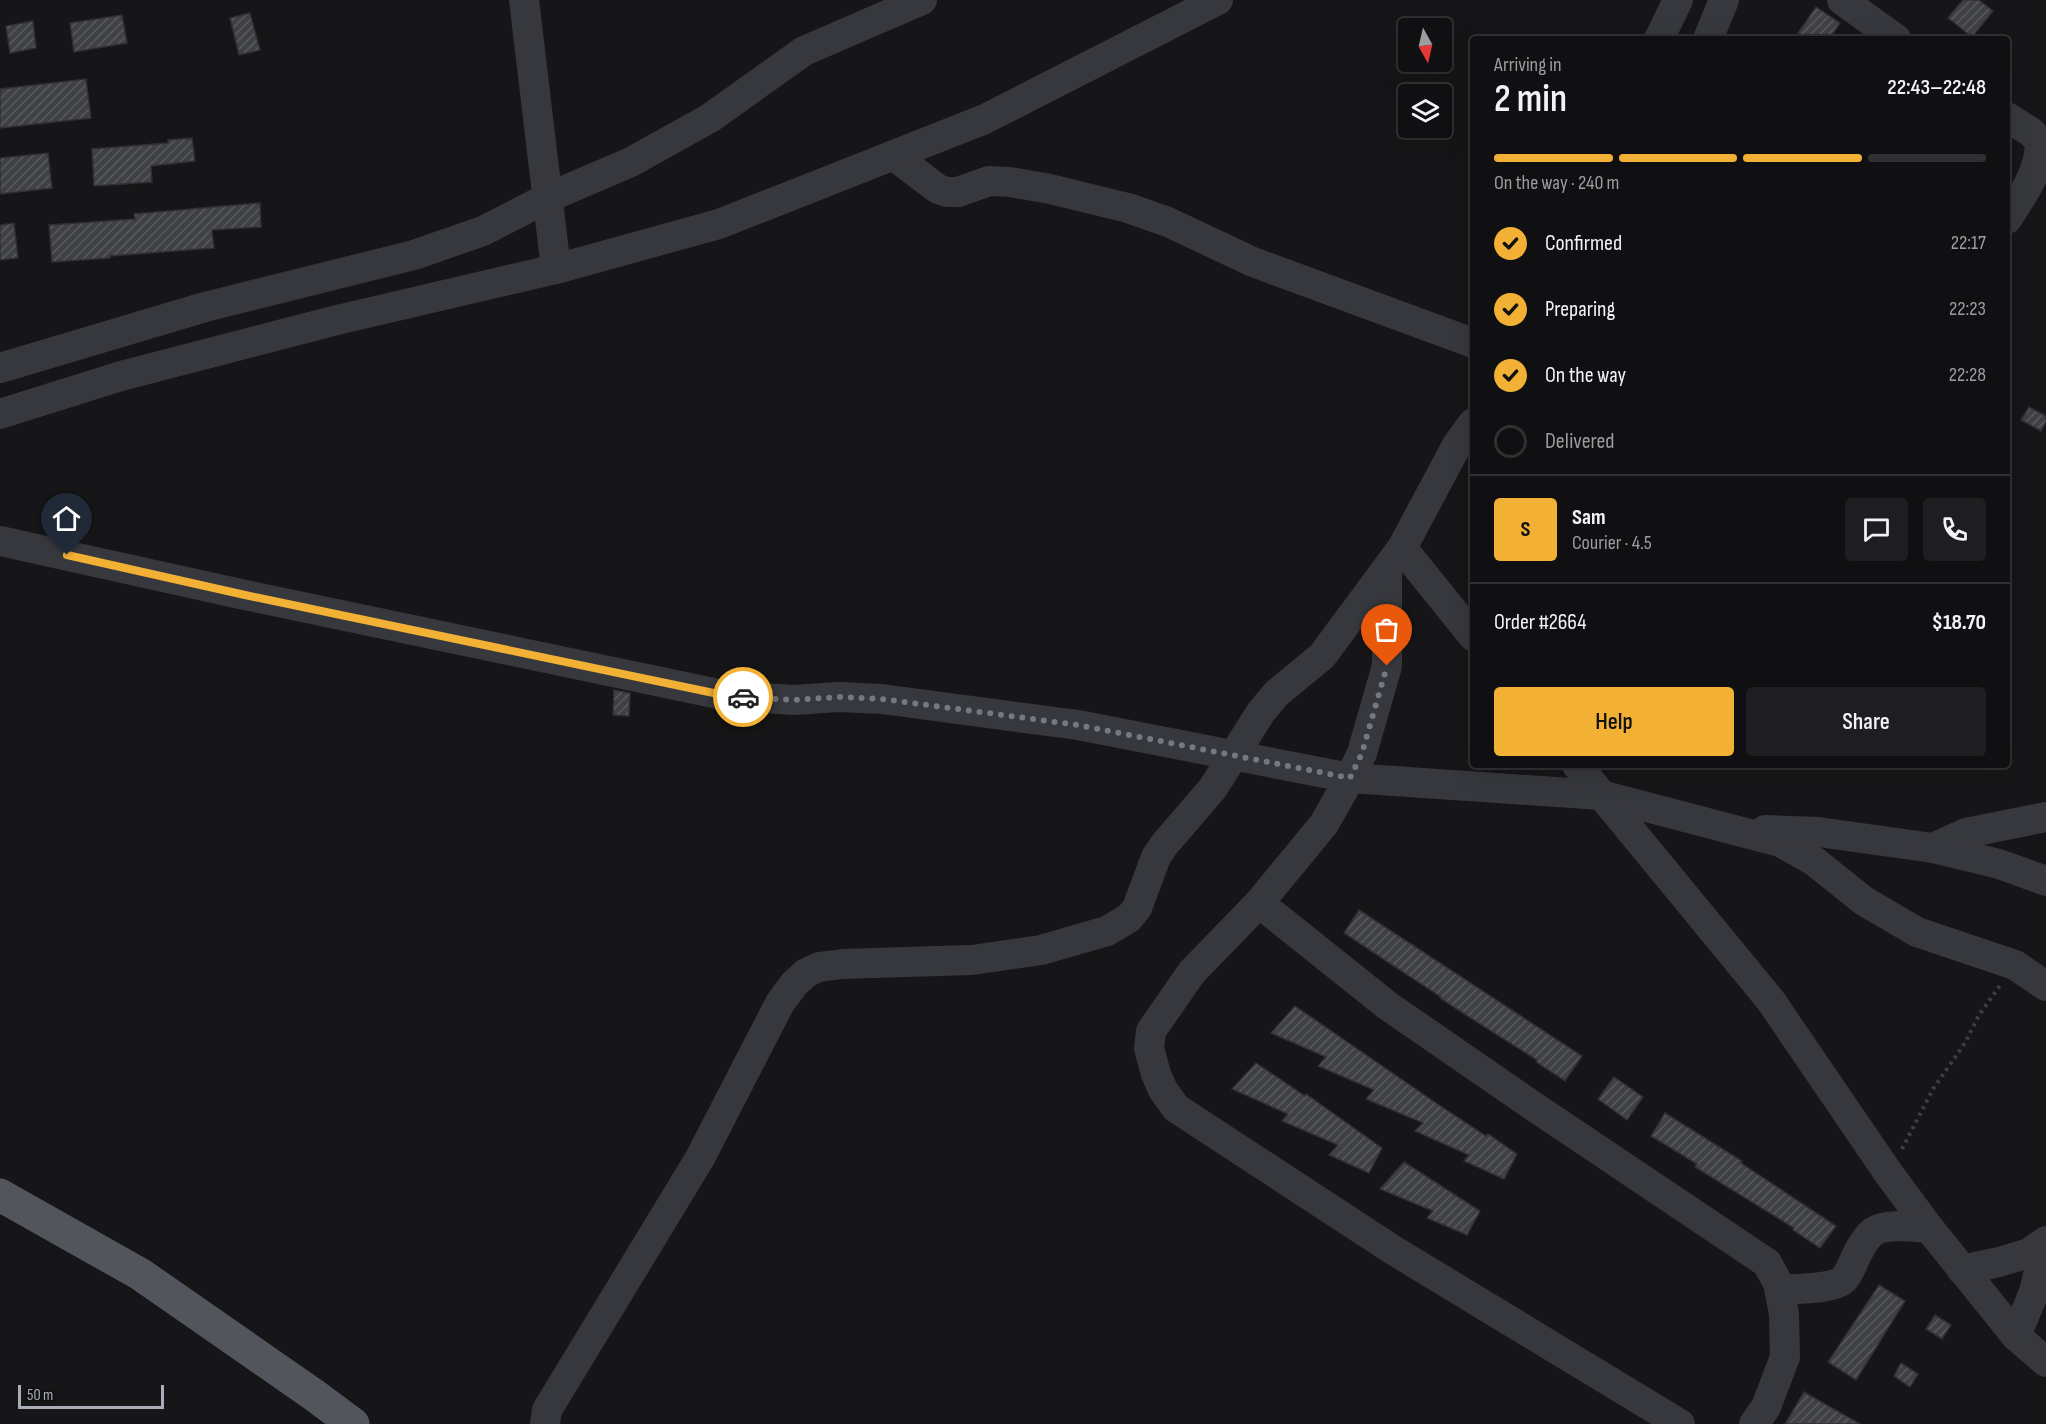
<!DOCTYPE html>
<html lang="en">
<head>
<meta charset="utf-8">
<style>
  :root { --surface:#101012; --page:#1e1e20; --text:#f1f3f6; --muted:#9c9d9f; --line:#303032; --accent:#f2b134 }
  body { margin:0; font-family:"Sofia Sans Condensed",sans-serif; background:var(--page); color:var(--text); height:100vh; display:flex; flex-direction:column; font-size:22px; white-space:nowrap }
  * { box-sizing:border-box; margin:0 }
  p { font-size:20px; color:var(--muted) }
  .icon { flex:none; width:33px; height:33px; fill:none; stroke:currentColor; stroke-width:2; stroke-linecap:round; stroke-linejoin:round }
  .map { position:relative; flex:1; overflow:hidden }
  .details { position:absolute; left:1470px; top:36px; width:540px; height:732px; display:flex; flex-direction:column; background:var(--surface); border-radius:6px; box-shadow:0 6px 24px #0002,0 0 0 2px var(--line) }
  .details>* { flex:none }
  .needle { width:39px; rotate:172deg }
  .controls { position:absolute; left:1398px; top:18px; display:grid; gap:12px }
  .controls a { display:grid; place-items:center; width:54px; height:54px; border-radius:6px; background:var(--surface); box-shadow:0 6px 24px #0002,0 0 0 2px var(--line); font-size:30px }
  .scale { position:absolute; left:18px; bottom:15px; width:146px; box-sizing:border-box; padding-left:6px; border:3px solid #a8adb8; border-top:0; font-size:16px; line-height:21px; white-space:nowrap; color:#a8adb8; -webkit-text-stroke:4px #111113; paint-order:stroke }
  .pin { position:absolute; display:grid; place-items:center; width:51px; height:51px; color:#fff; margin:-62px -26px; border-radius:50% 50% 50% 0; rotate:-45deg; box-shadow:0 0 6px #0007 }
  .pin .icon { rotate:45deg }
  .courier { position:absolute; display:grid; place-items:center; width:60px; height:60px; margin:-30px; border:4px solid #f2b134; border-radius:50%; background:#fff; color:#222; box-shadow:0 2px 8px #0007 }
  .overview em { font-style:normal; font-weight:600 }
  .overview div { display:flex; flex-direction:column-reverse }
  .overview { display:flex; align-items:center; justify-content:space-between; height:102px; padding:0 24px }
  h1 { font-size:39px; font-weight:600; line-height:45px }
  .bar { display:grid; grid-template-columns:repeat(4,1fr); gap:9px 6px; align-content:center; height:72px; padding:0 24px }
  .bar i { height:8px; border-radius:4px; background:var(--line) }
  .bar .on { background:var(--accent) }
  .bar p { grid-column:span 4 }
  .line { display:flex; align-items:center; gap:15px; padding:0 24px; border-top:2px solid var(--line) }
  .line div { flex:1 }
  .round { display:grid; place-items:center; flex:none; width:63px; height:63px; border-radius:6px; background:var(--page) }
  ol { padding:0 24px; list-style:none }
  li { display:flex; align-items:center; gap:18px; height:66px }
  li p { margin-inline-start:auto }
  li .icon { padding:6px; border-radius:50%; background:var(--accent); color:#111; stroke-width:4 }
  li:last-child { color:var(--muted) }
  li i { width:33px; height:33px; border:3px solid var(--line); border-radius:50% }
  .cta { display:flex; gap:12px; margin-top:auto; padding:12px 24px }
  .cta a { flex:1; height:69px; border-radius:6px; background:var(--accent); color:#111; font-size:24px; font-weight:600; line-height:69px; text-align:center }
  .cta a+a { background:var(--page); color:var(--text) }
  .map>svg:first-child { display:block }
  .building { fill:url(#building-hatch); stroke:#303034; stroke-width:1.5 }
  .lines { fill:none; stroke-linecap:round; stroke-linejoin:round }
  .path { stroke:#3d3f44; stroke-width:4; stroke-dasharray:3 4.5; stroke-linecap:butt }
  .minor { stroke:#37383d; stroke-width:30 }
  .major { stroke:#53555c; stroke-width:33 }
  .done { stroke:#757880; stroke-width:6; stroke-dasharray:0 10.8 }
  .route { stroke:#f2b134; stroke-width:8 }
</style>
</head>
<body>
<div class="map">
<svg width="2046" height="1424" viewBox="0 0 2046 1424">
  <defs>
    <pattern id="building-hatch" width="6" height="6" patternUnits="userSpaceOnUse" patternTransform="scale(1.5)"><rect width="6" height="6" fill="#404145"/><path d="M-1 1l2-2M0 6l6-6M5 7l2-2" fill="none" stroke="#595a5e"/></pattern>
  </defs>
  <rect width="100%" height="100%" fill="#161618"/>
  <g class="building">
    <path d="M1963,0H1979L1993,11L1972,37L1948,18Z"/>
    <path d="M1816,7L1840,23L1829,39H1806L1798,33Z"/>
    <path d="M250,13L260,50L239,55L230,18Z"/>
    <path d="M122,15L127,43L74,52L70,23Z"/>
    <path d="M33,21L36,48L10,53L6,26Z"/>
    <path d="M86,79L91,118L0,128V89Z"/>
    <path d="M192,138L195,161L151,166L152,182L94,186L92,149L168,143V140Z"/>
    <path d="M48,153L52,188L0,194V158Z"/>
    <path d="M260,203L261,227L212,230L214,248L110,256V258L52,262L49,225L135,219L134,214Z"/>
    <path d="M14,223L18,258L0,260V225Z"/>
    <path d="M2029,407L2046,416V422L2041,431L2021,420Z"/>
    <path d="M614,690L630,693L629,716L613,715Z"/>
    <path d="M1359,910L1582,1056L1565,1081L1536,1062L1537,1060L1469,1017L1440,998L1441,997L1344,933Z"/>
    <path d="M1295,1006L1439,1105L1486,1136L1488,1134L1517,1154L1504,1179L1464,1161L1469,1155L1415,1131L1423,1123L1366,1099L1374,1090L1318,1066L1326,1057L1271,1033Z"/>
    <path d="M1256,1063L1305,1096L1306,1094L1382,1148L1369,1173L1329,1155L1338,1145L1282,1121L1288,1114L1232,1089Z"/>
    <path d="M1614,1077L1643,1097L1627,1120L1598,1099Z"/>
    <path d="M1665,1113L1742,1161L1741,1163L1836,1226L1820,1248L1793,1230L1794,1228L1695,1167L1697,1164L1651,1136Z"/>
    <path d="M1404,1162L1480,1211L1467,1235L1427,1218L1433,1211L1380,1189Z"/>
    <path d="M1879,1285L1905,1301L1856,1380L1828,1362Z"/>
    <path d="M1935,1315L1951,1325L1942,1339L1926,1329Z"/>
    <path d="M1901,1363L1918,1374L1910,1387L1894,1376Z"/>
    <path d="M1804,1392L1860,1424H1785Z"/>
  </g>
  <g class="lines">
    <path class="path" d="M1902,1149L1933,1089L1965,1043L1979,1015L2001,984"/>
    <g class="minor">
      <path d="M524,0L556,269"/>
      <path d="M1842,0L1896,39"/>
      <path d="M1659,39L1678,0"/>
      <path d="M1708,39L1724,0"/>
      <path d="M2007,117L2031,132L2040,142C2040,171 2023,195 2007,219"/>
      <path d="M893,155L938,189L947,192H958L989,181L1010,182L1050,189L1128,208L1168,222L1253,262L1473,343"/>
      <path d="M0,368L205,307L414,255L483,231L547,198L631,162L710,118L804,51L922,0"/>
      <path d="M0,414L121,376L337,320L556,269L719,224L985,119L1218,0"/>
      <path d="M0,541L245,595L728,696L793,700L839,697L882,699L1078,725L1350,778L1601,795L1780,842L1814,861L1864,901L1917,932L2015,965L2046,986"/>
      <path d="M1402,548L1473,636"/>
      <path d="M1387,569V666L1362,753L1350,778L1324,824L1259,903L1192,972L1151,1031L1149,1048L1156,1074L1163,1090L1176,1108L1393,1250L1680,1424"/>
      <path d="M1577,765L1771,1001L1889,1174L1929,1228L2016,1336L2046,1362"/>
      <path d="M1765,830L1818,832L1933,848L1966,833L2046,817"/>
      <path d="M1933,848L1999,864L2046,881"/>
      <path d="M1259,903L1388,1006L1533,1106L1767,1263L1778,1283L1784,1314L1785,1357L1766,1407L1754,1424"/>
      <path d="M1962,1270L1999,1262L2029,1253L2046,1241"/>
      <path d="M1780,1290C1798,1288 1823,1290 1840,1282C1847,1278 1849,1271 1853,1263C1857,1254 1865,1238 1873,1232C1885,1223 1915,1227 1929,1228"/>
      <path d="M2016,1336L2034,1292L2042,1257L2046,1247"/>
      <path d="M545,1424L547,1410L700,1158L780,1003L794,984L806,973L819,967L842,964L972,960L1041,950L1107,931L1129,918L1137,908L1156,857L1164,845L1213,788L1261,712L1276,694L1322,656L1402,548L1457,445L1473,423"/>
    </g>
    <path class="major" d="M0,1195L140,1274L314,1395L353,1424"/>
  </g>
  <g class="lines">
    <path class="done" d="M743,697L793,700L839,697L882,699L1078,725L1350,778L1362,753L1387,666"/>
    <path class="route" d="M67,555L245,595L728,696L743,697"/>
  </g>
</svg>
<div class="controls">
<a><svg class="needle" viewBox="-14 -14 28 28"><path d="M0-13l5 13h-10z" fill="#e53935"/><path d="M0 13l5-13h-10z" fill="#9c9d9f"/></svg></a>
<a><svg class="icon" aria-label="layers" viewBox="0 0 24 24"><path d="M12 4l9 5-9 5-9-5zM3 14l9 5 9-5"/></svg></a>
</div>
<div class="scale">50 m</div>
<div class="pin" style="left:1387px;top:666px;background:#ea580c"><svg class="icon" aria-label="bag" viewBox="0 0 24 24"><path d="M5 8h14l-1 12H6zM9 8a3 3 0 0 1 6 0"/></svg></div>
<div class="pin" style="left:67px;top:555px;background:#1f2937"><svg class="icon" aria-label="home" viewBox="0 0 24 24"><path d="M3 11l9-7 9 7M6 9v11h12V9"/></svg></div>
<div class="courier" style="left:743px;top:697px"><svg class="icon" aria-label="car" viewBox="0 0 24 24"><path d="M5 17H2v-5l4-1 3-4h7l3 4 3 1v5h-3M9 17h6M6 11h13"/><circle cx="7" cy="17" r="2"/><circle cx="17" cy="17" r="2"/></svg></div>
<section class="details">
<div class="overview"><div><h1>2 min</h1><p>Arriving in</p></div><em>22:43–22:48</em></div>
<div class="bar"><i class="on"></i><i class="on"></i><i class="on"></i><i></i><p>On the way · 240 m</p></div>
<ol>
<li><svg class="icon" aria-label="check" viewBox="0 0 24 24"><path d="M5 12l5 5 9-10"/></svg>Confirmed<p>22:17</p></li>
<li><svg class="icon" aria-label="check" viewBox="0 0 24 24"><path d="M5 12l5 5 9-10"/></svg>Preparing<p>22:23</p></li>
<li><svg class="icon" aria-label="check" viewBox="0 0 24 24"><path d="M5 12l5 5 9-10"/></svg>On the way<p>22:28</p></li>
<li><i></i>Delivered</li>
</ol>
<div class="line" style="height:108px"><b class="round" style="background:var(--accent);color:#111">S</b><div><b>Sam</b><p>Courier · 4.5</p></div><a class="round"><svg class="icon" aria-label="chat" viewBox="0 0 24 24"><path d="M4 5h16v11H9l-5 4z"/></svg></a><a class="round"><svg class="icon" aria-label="phone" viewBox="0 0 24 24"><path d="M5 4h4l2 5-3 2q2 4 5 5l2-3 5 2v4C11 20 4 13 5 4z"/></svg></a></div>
<div class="line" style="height:78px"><div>Order #2664</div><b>$18.70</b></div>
<div class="cta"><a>Help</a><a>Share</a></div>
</section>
</div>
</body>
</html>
